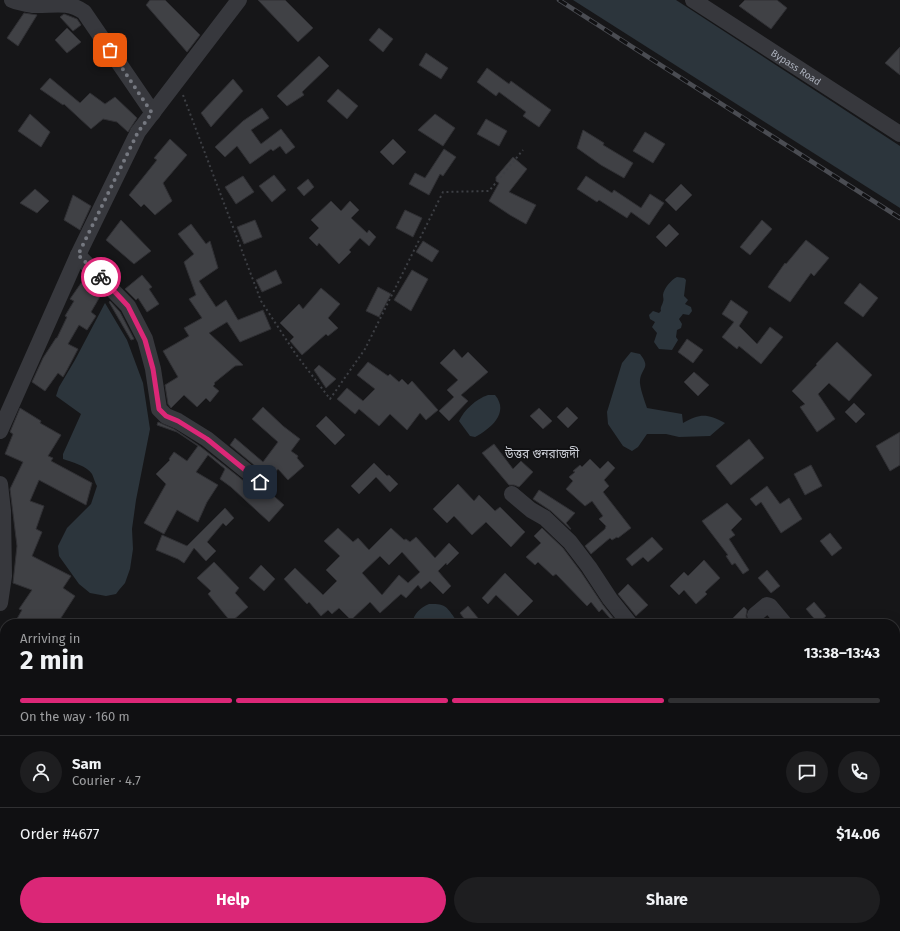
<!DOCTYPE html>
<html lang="en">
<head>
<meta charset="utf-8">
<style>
  :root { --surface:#101012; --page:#1e1e20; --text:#f1f3f6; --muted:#9c9d9f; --line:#303032; --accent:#db2777 }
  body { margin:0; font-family:"Fira Sans","Noto Sans Bengali",sans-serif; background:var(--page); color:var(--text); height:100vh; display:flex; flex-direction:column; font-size:15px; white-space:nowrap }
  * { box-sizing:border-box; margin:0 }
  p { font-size:13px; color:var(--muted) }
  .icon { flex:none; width:22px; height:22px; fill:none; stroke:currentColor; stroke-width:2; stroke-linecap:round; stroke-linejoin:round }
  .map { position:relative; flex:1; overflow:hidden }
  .drawer { position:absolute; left:0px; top:619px; width:900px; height:312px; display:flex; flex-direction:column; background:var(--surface); border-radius:16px 16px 0 0; box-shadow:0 4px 16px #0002,0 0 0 1px var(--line) }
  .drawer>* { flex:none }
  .pin { position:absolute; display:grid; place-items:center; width:34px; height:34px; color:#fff; margin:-17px; border-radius:8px; box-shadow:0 2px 6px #0006 }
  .courier { position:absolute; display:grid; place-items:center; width:40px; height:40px; margin:-20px; border:3px solid #db2777; border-radius:50%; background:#fff; color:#222; box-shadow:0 1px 5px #0007 }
  .headline em { font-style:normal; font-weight:700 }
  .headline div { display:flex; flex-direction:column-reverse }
  .headline { display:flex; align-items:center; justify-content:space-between; height:68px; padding:0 20px }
  h1 { font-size:26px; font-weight:700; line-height:30px }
  .bar { display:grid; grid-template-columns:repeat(4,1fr); gap:6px 4px; align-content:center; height:48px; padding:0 20px }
  .bar i { height:5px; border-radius:3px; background:var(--line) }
  .bar .current { background:var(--accent) }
  .bar p { grid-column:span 4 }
  .line { display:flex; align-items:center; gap:10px; padding:0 20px; border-top:1px solid var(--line) }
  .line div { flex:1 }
  .round { display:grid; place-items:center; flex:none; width:42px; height:42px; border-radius:21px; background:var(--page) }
  .cta { display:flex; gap:8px; margin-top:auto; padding:8px 20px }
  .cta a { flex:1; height:46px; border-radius:24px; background:var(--accent); color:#fff; font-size:16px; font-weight:700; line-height:46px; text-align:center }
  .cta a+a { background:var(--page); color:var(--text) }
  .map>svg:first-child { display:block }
  .built { fill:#222225 }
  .water { fill:#2c353c }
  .building { fill:#404145; stroke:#303034; fill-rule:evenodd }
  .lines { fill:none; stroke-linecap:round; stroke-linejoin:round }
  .path { stroke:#3d3f44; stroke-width:2; stroke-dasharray:2 3; stroke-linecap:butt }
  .minor { stroke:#37383d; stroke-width:16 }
  .rail-casing { stroke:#4a4c52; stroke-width:4.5 }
  .rail { stroke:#111113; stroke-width:3; stroke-dasharray:9; stroke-linecap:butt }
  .done { stroke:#757880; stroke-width:4; stroke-dasharray:0 7.2 }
  .route { stroke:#db2777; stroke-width:5 }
  .labels { text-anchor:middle; stroke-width:3.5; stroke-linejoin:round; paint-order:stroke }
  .street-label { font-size:10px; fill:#a8adb8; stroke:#111113 }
  .quarter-label { font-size:12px; fill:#c9ccd4; stroke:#111113 }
</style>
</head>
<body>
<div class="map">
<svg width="900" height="931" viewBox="0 0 900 931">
  <rect width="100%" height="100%" fill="#161618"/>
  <path class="built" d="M0,805L5,809V926H196L193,931H0Z"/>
  <g class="water">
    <path d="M573,0H676L900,146V208Z"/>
    <path d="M677,277L684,278L686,280L684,296L688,300L685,304L691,307L692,311L689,315L683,314L679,319L682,324L681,328L677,330L676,337L678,340L672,350L659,349L654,342L657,333L652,327L655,322L650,319L649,315L653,311L659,313L661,311C660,307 662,306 663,302C664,300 663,297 663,295C664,288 671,280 677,277Z"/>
    <path d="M105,303L127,340L143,383L150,429L136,500L132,529L133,549L130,569L125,583L119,590L116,594L106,596L90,593L79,584L59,556L58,546L67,528L91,504L97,486C95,483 94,478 92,474C87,466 72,462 63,459V454L81,414L56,396L59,387L75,360Z"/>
    <path d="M631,352L640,354C651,368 642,367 640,380C639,386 645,402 647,408L682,414L683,423C701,413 707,414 725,423L710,436L679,437L666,434H647L638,447L632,451L623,446L608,424L607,412L622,363Z"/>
    <path d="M488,395H495C510,413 490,429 475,437L470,436L459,421C464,410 476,399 488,395Z"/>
    <path d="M429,604C447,603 447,608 457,621L456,624H412C414,613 420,608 429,604Z"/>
    <path d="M900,661V931H641L644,926H895V663Z"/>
    <path d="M0,709L5,712V796L0,792Z"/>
    <path d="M5,865V926H20L16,931H0V871Z"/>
  </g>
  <g class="building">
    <path d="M150,0H165L200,35L187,52L146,5Z"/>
    <path d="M258,0H285L313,28L298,42Z"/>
    <path d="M745,0H777L787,8L771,29L739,6Z"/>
    <path d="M24,13L37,15L18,46L7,38Z"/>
    <path d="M64,14L77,19L81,25L73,31L60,17Z"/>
    <path d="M67,28L81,42L67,53L55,40Z"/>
    <path d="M379,28L393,39L383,52L369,40Z"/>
    <path d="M900,47V75L885,63Z"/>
    <path d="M426,53L448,68L441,79L419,65Z"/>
    <path d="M319,56L329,66L302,92L304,95L287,106L277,96Z"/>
    <path d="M487,68L509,84L511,81L551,110L539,127L523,116L526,112L499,92L496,96L477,82Z"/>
    <path d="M50,78L80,103L90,93L105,104L115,97L137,118L128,132L117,122L103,119L91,129L64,104L63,105L40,89Z"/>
    <path d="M233,79L243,91L211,127L201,113Z"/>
    <path d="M338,89L358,106L347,119L327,101Z"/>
    <path d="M262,108L269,118L251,130L261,144L281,129L295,147L286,154L280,146L273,151L271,149L250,164L237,146L225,157L215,147L243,121Z"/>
    <path d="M30,114L50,132L41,147L18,131Z"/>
    <path d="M435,114L455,128L443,146L418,130Z"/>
    <path d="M486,119L507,131L499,146L477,134Z"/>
    <path d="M583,130L604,143L603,145L633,163L624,178L601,165L577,148Z"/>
    <path d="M645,132L665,144L653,163L633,151Z"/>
    <path d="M170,139L187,155L163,183L172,201L155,215L144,204L141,207L129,195L157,160L154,158Z"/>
    <path d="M393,139L406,152L393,165L380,152Z"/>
    <path d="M444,149L456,157L443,176L440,174L429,195L409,184L415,173L425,178Z"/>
    <path d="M513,157L527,169L509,192L536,205L526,224L510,215L489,201L499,183L496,181V177Z"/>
    <path d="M274,175L286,190L272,202L259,186Z"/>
    <path d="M243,176L254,192L236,204L225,187Z"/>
    <path d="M586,176L612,193L614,190L641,208L650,194L664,203L649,225L631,212L627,218L599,200L597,202L577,189Z"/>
    <path d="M308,179L314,187L304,196L297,188Z"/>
    <path d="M681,184L692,195L676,211L665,200Z"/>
    <path d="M35,189L49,201L37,213L20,203Z"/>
    <path d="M73,195L91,206L80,230L64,220Z"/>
    <path d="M331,201L341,211L350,201L359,210L351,218L367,233L369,230L376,237L369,246L360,238L349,250L351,252L339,264L319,243L317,246L309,238L319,228L311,220Z"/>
    <path d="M405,210L422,218L413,237L396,228Z"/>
    <path d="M121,220L151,251L134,264L106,240Z"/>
    <path d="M255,220L262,237L244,244L237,227Z"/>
    <path d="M762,220L772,229L750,255L740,247Z"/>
    <path d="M191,224L206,244L210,241L218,268L199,281L216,307L226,300L238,320L263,310L271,329L240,342L227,322L209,333L243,365L235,366L214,383L215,384L213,386L219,391L210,402L206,398L197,407L184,395L171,408L168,404L165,385L178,377L163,351L189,336L184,328L202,318L189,299L196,295L184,262L194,254L178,234Z"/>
    <path d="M669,224L679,234L666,247L656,237Z"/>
    <path d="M806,240L829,258L814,276L811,273L790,302L768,287L785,263L786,264Z"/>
    <path d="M423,241L439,251L432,262L416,252Z"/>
    <path d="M276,270L282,283L262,292L256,280Z"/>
    <path d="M412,270L428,279L411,311L394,300Z"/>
    <path d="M142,275L152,287L149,289L159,304L147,312L138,298L136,300L125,289Z"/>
    <path d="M86,276L102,293L91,312L96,316L87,330L79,325L68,344L78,349L67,370L63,377L58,373L45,391L32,382L43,358L56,338H57L67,317L65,316L74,301L70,299Z"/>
    <path d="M860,283L878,298L863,317L844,303Z"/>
    <path d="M378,287L391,294L379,317L366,311Z"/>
    <path d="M321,288L340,304L328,318L338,328L328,336L326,334L302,355L290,341L294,337L280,323L299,304L303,309Z"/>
    <path d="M731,300L748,312L739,326L757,344L770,327L783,337L761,364L739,346L737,349L722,337L734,322L722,314Z"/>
    <path d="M110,301L120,312L134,339L131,340L109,302Z"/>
    <path d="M687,339L703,350L693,363L678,352Z"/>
    <path d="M837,342L872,375L849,401L829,383L818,394L835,419L817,432L800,407L805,404L792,391L817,365L816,364Z"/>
    <path d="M454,349L462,358L468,352L488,372L461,395L468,401L449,421L439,411L454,397L447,390L458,380L440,363Z"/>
    <path d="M368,362L388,376L390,374L399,382L402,379L408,385L412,381L438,410L426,420L420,413L407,430L390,414L379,426L359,409L355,414L337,399L347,388L363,401L375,389L357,375Z"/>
    <path d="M319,365L336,379L326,388L314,370Z"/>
    <path d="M694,372L709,385L698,396L684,382Z"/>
    <path d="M854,403L865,414L856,423L845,412Z"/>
    <path d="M263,407L283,426L300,439L291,451L298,456L297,458L304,466L288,480L278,469L269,480L266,475L230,445L235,438L263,462L278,442L252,419Z"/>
    <path d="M567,407L578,418L568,428L557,417Z"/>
    <path d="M20,408L41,421L40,423L61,435L48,456L53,458L51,461L92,483L86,505L39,480L30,501L44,506L36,529L42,532L32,556L71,576L63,588L75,596L57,624H14L22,610L19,609L32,590L13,583L17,546L10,489L23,462L5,454L13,434L10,432Z"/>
    <path d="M539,408L552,421L543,429L530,416Z"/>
    <path d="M326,416L345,435L335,445L316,426Z"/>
    <path d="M158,422L174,429L201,447L254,489L259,491L266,489L284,505L269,522L231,487L220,479L225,469L208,455L196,472L218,485L207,502L198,522L177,510L164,534L144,523L166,484L156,474L170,460L169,459L174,452L187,461L198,446L177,432L157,425Z"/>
    <path d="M900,432V465L890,471L876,446Z"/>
    <path d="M749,439L764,458L731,485L716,466Z"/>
    <path d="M494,444L513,469L521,461L533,472L519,487L514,485H509L482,453Z"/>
    <path d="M590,459L600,469L608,461L615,468L604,480L609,486L603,492L631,528L618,538L617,537L612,540L610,538L591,554L585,546L605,529L606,526L599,519L603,516L592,501L585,506L566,489L573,481L569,477L575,472L573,471L580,465L582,467Z"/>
    <path d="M374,463L387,476L389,475L398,484L390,492L376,477L359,494L351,486Z"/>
    <path d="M811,465L822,486L805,495L794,474Z"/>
    <path d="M458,484L474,501L479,495L495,511L500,507L525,532L511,547L486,522L472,535L454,516L447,523L433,509Z"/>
    <path d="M767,486L780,504L789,498L802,519L781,533L761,502L756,506L750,499Z"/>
    <path d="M539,490L575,513L566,523L571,529H570L551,511L533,499Z"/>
    <path d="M727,503L742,519L731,530L735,535L729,539L749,570L743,574L735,563L732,565L726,556L728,555L702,521Z"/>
    <path d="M225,508L234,518L226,526L223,523L207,542L216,551L206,561L194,548L184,563L178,559L156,550L162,535L187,546Z"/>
    <path d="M338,528L353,542L358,538L369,550L391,528L404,540L406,539L410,542L416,537L435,558L449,543L459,553L447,565L446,563L438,571L451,586L443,594L430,581L421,589L418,585L406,598L401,594L380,613L370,602L351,620L339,608L332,614L328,610L321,616L309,602L307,604L284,579L295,568L323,595L337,581L326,570L340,556L324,541ZM402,552L420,572L408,583L399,575L382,595L362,573L380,556L389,565Z"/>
    <path d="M542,528L563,548L581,572L603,605L618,624H615L602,609L599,612L591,602L587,606L556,574L553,576L538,562L535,565L526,557L541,543L534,536Z"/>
    <path d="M830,533L842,548L832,556L820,541Z"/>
    <path d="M652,537L663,549L648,562L643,557L632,566L626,559Z"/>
    <path d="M704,560L720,578L705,592L707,594L696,604L684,590L679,595L670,586L684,572L688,576Z"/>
    <path d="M214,562L239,588L235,593L248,607L231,622L208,594L211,591L197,578Z"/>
    <path d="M261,565L275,579L264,591L249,578Z"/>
    <path d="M767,570L780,586L771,593L758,578Z"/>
    <path d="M505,573L533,601L518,616L496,595L488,604L482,598Z"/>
    <path d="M628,584L648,605L636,616L618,594Z"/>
    <path d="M814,602L826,616L818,623L806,609Z"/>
    <path d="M468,606L483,624H468L460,613Z"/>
    <path d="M744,607L747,610L746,616L747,621L752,624H727Z"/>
  </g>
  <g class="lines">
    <path class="path" d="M183,95L261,301L295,353L330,399L365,349L443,192L489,191L523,150"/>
    <g class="minor">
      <path d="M12,0C19,3 26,4 33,5C52,6 67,0 84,12L153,113"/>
      <path id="s1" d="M693,0L900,134"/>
      <path d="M78,255L128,306L145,339L153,369L159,409L166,416L178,421L207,439L260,482"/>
      <path d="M0,431L78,255L138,132L239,0"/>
      <path d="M0,484L3,511L4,576L0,603"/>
      <path d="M512,494L531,510L545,518L570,542L589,567L610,599L630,624"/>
      <path d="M755,615L767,605L770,606L785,624"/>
      <path d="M895,647L900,644"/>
      <path d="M439,926L446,931"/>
      <path d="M95,931L99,926"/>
      <path d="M476,931L481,926"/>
    </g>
    <g class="rail-casing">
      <path id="rail" d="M559,0L900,218"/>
    </g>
    <use href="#rail" class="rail"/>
  </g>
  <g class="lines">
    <path class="done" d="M101,277L78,255L138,132L152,113L110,50"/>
    <path class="route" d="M101,277L128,306L145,340L153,369L159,409L166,416L178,421L207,439L260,482"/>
  </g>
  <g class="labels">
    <g class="street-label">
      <text dy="4" stroke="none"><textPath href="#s1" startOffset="123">Bypass Road</textPath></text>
    </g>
    <g class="quarter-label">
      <text x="542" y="458">উত্তর গুনরাজদী</text>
    </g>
  </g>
</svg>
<div class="pin" style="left:110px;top:50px;background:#ea580c"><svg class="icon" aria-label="bag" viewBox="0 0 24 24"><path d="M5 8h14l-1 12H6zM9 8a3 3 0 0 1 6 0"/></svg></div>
<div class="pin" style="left:260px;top:482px;background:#1f2937"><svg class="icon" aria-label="home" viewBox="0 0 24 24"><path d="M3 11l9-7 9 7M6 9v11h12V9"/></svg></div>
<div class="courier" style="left:101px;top:277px"><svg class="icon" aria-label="bike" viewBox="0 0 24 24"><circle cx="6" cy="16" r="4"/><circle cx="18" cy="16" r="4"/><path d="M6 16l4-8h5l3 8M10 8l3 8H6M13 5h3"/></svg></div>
<section class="drawer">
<div class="headline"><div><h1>2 min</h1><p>Arriving in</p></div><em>13:38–13:43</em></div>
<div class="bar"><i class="current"></i><i class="current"></i><i class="current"></i><i></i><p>On the way · 160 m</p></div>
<div class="line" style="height:72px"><a class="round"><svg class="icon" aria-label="person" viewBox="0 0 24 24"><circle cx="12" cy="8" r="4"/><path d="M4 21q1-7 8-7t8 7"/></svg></a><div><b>Sam</b><p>Courier · 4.7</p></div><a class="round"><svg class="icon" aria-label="chat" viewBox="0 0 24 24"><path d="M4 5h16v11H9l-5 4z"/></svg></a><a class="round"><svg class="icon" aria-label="phone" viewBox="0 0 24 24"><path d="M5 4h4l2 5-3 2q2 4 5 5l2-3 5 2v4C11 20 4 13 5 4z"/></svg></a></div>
<div class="line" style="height:52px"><div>Order #4677</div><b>$14.06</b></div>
<div class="cta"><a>Help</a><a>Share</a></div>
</section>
</div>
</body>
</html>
